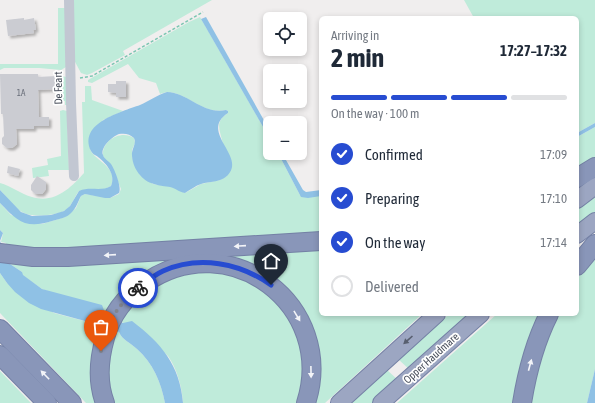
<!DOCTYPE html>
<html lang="en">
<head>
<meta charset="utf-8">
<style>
  :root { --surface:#fff; --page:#f2f2f3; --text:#1f2937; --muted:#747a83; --line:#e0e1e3; --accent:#274cd1 }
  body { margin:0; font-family:"Asap Condensed",sans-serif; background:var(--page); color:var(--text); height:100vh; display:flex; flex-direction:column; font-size:15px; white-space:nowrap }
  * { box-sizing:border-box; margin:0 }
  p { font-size:13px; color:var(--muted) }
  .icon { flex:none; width:22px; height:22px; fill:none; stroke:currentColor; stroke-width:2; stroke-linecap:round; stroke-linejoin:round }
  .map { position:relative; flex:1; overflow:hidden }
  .panel { position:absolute; left:319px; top:16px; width:260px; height:300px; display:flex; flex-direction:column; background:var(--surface); border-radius:6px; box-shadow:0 2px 6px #0003 }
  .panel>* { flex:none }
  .fabs { position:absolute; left:263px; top:12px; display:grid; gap:8px }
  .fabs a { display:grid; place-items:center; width:44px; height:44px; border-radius:6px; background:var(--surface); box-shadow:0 2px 6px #0003; font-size:20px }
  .pin { position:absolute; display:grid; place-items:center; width:34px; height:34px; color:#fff; margin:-41px -17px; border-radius:50% 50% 50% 0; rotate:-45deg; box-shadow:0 0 4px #0007 }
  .pin .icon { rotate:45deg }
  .courier { position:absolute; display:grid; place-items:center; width:40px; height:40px; margin:-20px; border:3px solid #274cd1; border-radius:50%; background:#fff; color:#222; box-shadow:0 1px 5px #0007 }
  .headline em { font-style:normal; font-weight:700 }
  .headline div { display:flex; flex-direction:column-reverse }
  .headline { display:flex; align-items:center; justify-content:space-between; height:68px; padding:0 12px }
  h1 { font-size:26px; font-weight:700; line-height:30px }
  .bar { display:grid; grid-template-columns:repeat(4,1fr); gap:6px 4px; align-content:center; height:48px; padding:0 12px }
  .bar i { height:5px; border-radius:3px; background:var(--line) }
  .bar .on { background:var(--accent) }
  .bar p { grid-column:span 4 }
  ol { padding:0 12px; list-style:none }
  li { display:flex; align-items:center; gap:12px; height:44px }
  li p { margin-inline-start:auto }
  li .icon { padding:4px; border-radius:50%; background:var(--accent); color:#fff; stroke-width:4 }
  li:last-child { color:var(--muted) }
  li i { width:22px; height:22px; border:2px solid var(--line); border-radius:50% }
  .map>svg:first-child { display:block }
  .green { fill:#bfebda }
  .water { fill:#8fc1e5 }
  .building { fill:#cbccd2; filter:url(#shadow) }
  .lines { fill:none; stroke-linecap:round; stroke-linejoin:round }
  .trunk-casing { stroke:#7481a5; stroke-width:18 }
  .motorway-casing { stroke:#7481a5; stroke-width:20 }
  .path { stroke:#7ac6b1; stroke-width:1.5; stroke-dasharray:3 2; stroke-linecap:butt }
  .minor { stroke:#c2c7d2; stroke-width:10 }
  .trunk { stroke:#9ca6c2; stroke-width:16 }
  .motorway { stroke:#8996b9; stroke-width:18 }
  .oneway { fill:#f3f4f8 }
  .oneway2 { fill:#585f6f }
  .done { stroke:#82858e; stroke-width:4; stroke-dasharray:0 7.2 }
  .route { stroke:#274cd1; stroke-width:5 }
  .labels { text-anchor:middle; stroke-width:3.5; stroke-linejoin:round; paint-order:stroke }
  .number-label { font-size:9px; fill:#686d78 }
  .street-label { font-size:11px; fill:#474d5a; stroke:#fff }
</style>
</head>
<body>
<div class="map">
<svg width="595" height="403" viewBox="0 0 595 403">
  <defs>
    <filter id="shadow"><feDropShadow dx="2.5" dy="2.5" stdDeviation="1" flood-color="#0004"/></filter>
  </defs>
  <rect width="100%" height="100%" fill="#f0eeee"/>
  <g class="green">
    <path d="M72,0H212L123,51L125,55L92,73L87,75L81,73L74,60Z"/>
    <path d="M464,0H595V123L577,133V18H474Z"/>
    <path d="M58,8H65L66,67L61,70L39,68H4L0,70V64H58Z"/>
    <path d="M200,17L270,139V153H278L300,195L321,196V233L48,249L5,246L6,243L1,242L3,233L0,230V203L11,215L42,224L65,217L76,208L81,196L85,194L110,198L119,194L121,189L117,179L103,156C101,141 121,129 134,138L135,143L132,150V156L134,164L140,175L153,184L173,187L185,193L201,184L220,180L227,176C226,165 226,154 223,144C220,130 214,122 228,113V111L226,110C199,116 182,85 160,94L156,83L139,78L128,64L92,83L88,82V80L189,22Z"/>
    <path d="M59,75L66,77L67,105H65V101H60Z"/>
    <path d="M85,86H91L92,100L123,111L103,120L89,144C90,147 90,151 93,154C101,163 118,170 111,186L105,189L79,191C75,196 72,205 67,209C59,216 31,218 22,212C14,207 7,197 0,190V183C11,186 21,194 32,197C54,204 71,188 84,173L82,102H85Z"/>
    <path d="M63,110L67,111L69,170H48L49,176L33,178L32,168L48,165L47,159L61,156L60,111Z"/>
    <path d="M595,127V160L577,169V137Z"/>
    <path d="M595,194V214L577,227V208Z"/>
    <path d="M321,245V314H422L325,403H310L313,390L285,294L195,260L109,315L42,289L22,275V272L10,264L9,261Z"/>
    <path d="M595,255V369L587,403H527L528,386L556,314H577V279Z"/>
    <path d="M208,271L233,275L264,290L282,307L295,328L304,364L298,403H183C182,387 177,369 168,356C163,350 128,325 120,321L126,310L143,293L174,277Z"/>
    <path d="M0,273L7,283L54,313L96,324L100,323L105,325L101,403H86L0,313Z"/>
    <path d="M449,314H472L410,370L398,359Z"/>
    <path d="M497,314H542C527,341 519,372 513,403H397Z"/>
    <path d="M115,330L119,332C122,340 131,343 137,349C153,363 161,382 165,403H113L109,390L108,359Z"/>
    <path d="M387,370L398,380L374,403H352Z"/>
    <path d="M0,371L31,403H0Z"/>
  </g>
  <g class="water">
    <path d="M206,17L270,131V139L201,19Z"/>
    <path d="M167,92C189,93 203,115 226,110L228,111V113C198,132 248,157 227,176C219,183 210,181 201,184C195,186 190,190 185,193C179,192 175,188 170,187C165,186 160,186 154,184C142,181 133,169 132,156C131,149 137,144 134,138C130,134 125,133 119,134C113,136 100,147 103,155C104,159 109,161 111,164C115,170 122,188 119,193L110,198H105L85,194L81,196C78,201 77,207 72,212C67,218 59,219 52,221C26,229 18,222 0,203V190L21,212L32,216L51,215L64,211L70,206L79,191C90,186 101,192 111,186C116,175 107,164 98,157C96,155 93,155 91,151C78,123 121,112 140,105C149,101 157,95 167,92Z"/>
    <path d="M595,123V127L577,137V133Z"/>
    <path d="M278,153H282L303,190L306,192L321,190V196L308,198L301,197Z"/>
    <path d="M0,230L3,233L0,241L10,264L22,272L23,275L42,289L102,305L105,313L123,323L132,321C161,343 180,365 183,403H165C161,382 153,363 137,349C131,343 122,340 119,332L100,323L96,324L41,309L29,303L15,292L7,283L0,273Z"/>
    <path d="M595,369V403H587Z"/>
  </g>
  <g class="building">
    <path d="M24,18V20L34,18L36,30H33L34,33L8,36L6,20Z"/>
    <path d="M0,74H38V77L56,76L57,89L38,90L39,117H49V126H34V129H16L17,144L12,148H7L2,144V138L4,136L3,114H1Z"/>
    <path d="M116,81H126V97H116V93L108,92V84H116Z"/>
    <path d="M8,166L20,169L18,176L7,173Z"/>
    <path d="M37,176L46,182V189L42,194H35L31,190V185Z"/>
  </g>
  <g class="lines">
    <g class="trunk-casing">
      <g id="trunk">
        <path d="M577,200L595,186"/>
        <path d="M577,235L595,221"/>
        <path d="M339,403L437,314"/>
        <path d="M381,403L481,314"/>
      </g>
    </g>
    <g class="motorway-casing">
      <g id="motorway">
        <path d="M577,178L595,167"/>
        <path d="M0,253L33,257H68L321,241"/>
        <path d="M577,266L595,244"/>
        <path d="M0,329L72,403"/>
        <path d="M0,355L47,403"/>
        <path d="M105,403C97,382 99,359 105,338C111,315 126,296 145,283C230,224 337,306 306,403"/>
        <path d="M522,403C527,372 535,342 549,314"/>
      </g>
    </g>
    <path class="path" d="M80,78L92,76L203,12"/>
    <path class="minor" d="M69,0L71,103L74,176"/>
    <use href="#trunk" class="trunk"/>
    <use href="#motorway" class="motorway"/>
  </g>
  <defs><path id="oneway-solid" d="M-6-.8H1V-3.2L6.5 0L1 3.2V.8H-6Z"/></defs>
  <g class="oneway">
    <use href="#oneway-solid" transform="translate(240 246) rotate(176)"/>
    <use href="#oneway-solid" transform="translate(110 255) rotate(176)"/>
    <use href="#oneway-solid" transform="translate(297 316) rotate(59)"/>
    <use href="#oneway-solid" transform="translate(530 365) rotate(-75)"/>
    <use href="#oneway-solid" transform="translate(311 372) rotate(89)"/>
    <use href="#oneway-solid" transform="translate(45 375) rotate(-134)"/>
  </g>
  <use class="oneway2" href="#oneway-solid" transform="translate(408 340) rotate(138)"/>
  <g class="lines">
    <path class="done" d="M101,351C103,344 105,336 107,329C113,313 125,299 138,288"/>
    <path class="route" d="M138,288C146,282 154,275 163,271C199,255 240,263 271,285"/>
  </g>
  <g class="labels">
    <g class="number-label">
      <text x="21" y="96">1A</text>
    </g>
    <g class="street-label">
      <text transform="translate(58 88) rotate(-91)" y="4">De Feart</text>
      <text transform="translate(431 358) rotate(-42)" y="4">Opper Haudmare</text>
    </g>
  </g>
</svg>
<div class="fabs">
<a><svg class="icon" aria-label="locate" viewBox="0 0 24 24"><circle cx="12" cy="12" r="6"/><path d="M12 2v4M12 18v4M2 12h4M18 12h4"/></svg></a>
<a>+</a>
<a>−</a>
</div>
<div class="pin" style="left:101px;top:351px;background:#ea580c"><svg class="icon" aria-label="bag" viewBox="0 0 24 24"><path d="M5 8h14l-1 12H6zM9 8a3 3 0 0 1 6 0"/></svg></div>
<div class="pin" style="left:271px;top:285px;background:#1f2937"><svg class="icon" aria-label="home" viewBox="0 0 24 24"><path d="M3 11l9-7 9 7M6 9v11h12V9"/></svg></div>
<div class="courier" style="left:138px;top:288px"><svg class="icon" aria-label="bike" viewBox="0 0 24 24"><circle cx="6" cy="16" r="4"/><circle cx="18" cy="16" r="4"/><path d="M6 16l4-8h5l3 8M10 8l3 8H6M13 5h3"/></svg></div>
<section class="panel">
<div class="headline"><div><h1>2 min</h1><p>Arriving in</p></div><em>17:27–17:32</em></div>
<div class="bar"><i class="on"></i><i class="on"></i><i class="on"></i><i></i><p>On the way · 100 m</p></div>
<ol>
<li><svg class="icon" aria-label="check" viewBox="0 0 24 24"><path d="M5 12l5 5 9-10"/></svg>Confirmed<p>17:09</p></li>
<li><svg class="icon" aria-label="check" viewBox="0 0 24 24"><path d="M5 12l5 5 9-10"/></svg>Preparing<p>17:10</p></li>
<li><svg class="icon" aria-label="check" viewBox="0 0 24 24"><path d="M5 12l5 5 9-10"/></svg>On the way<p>17:14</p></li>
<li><i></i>Delivered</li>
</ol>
</section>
</div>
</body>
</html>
